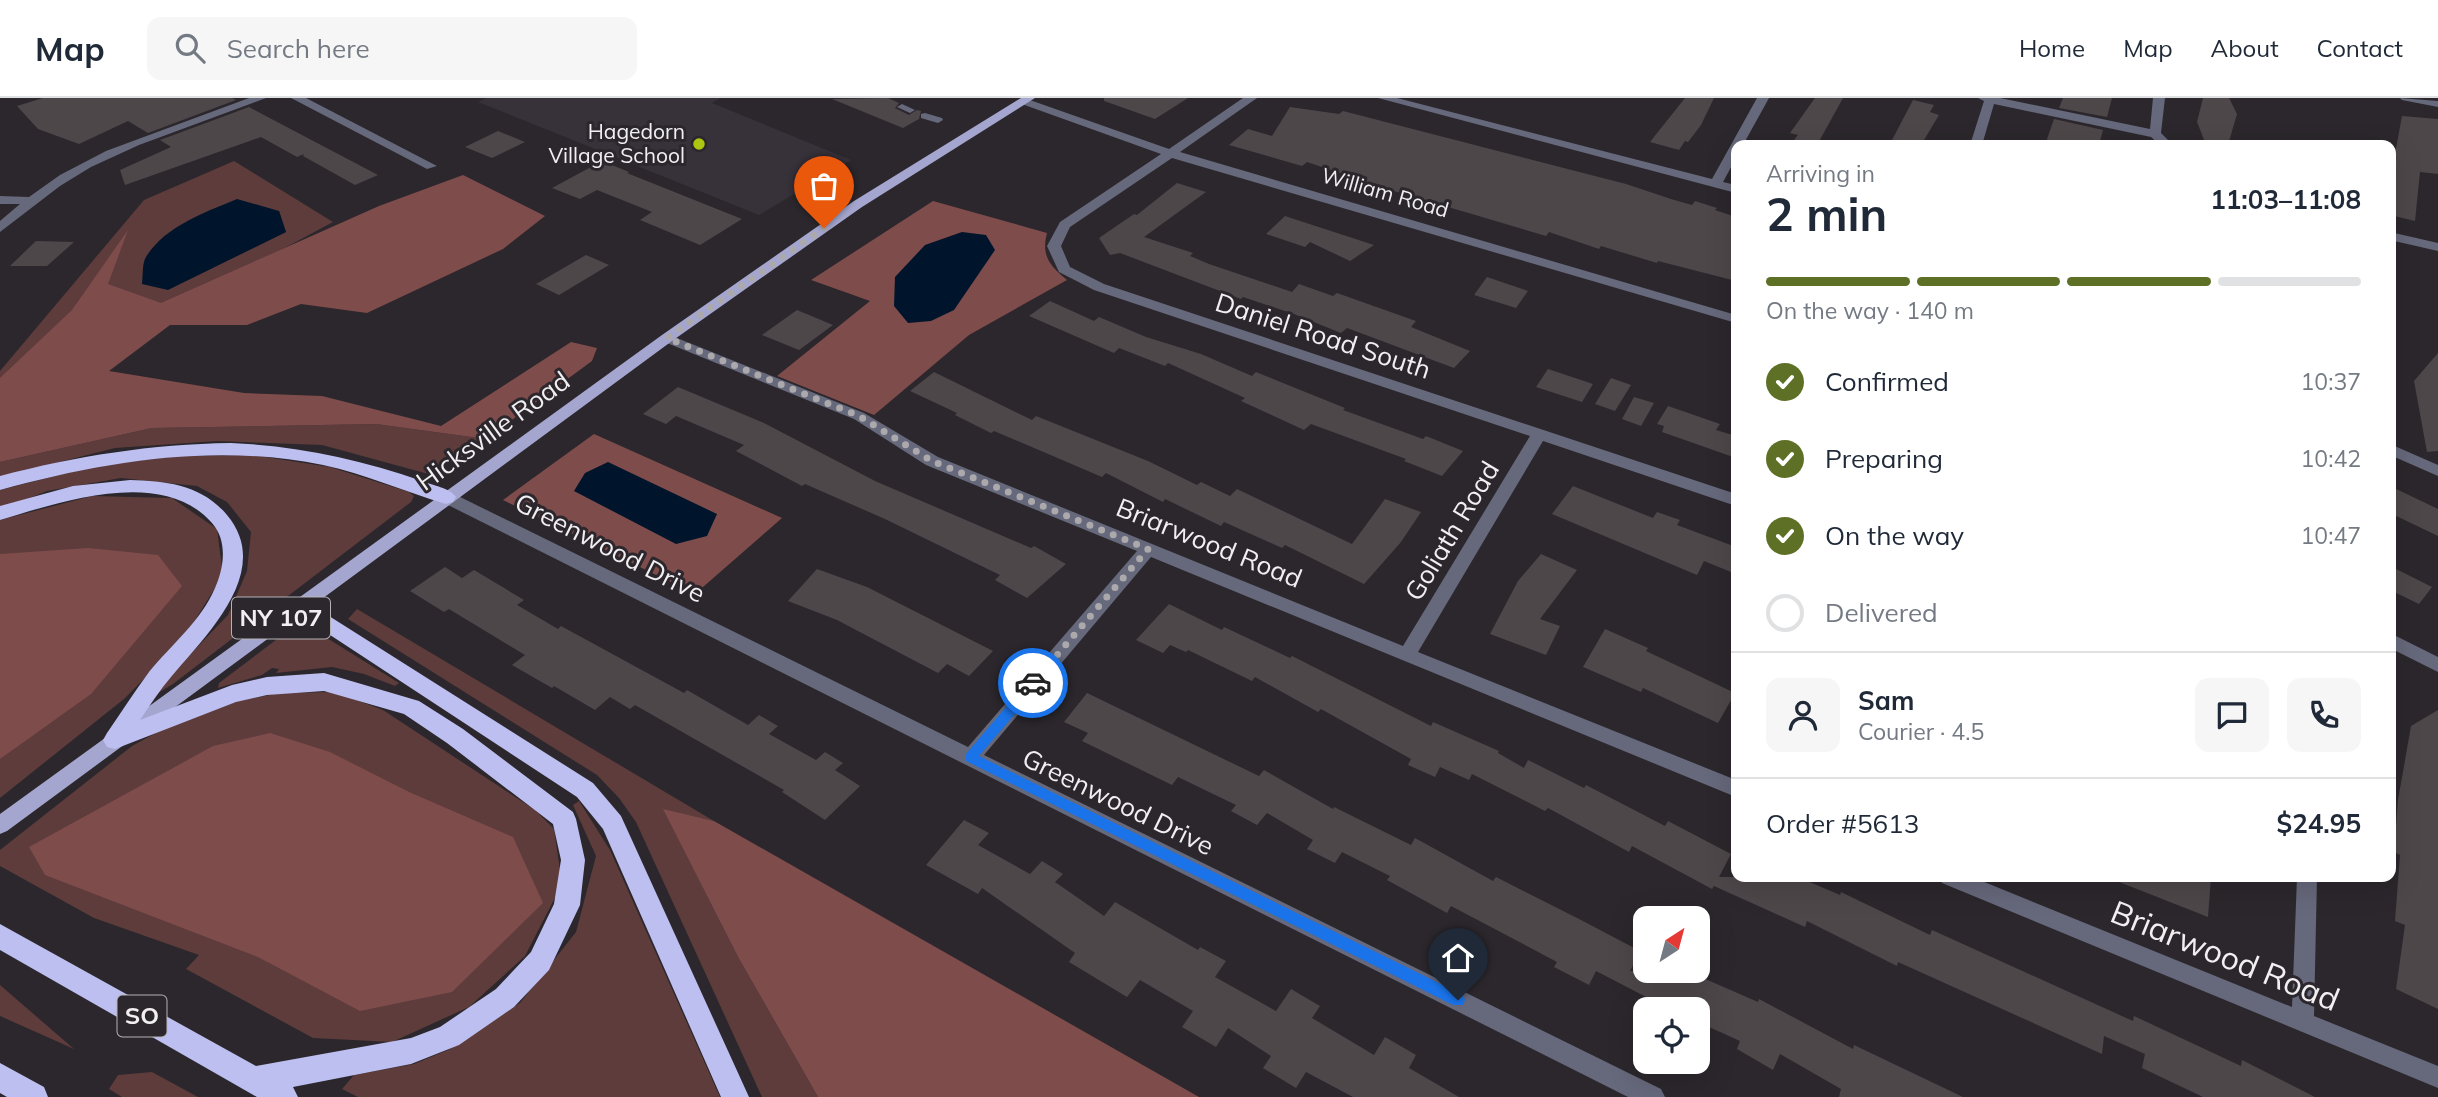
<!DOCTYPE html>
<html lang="en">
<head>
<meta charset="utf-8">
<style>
  :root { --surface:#fff; --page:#f6f6f7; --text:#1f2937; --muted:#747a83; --line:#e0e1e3; --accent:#5e7026 }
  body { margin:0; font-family:Mulish,sans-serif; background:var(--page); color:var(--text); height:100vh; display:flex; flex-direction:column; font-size:26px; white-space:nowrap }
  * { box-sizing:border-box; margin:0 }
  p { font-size:23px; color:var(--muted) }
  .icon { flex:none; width:38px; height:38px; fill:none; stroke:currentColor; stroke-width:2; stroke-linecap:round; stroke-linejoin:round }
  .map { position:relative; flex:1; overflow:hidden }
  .side { position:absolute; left:1731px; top:42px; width:665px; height:742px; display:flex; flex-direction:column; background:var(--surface); border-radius:14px; box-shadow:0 7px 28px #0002 }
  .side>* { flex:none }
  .needle { width:46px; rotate:36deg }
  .controls { position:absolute; left:1633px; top:808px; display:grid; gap:14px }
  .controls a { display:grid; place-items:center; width:77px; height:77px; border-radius:14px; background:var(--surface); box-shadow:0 7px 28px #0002; font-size:35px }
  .pin { position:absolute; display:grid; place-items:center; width:60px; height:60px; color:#fff; margin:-72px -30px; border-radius:50% 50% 50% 0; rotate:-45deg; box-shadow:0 0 7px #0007 }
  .pin .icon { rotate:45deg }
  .courier { position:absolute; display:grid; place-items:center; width:70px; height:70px; margin:-35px; border:5px solid #1a73e8; border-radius:50%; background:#fff; color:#222; box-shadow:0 2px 9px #0007 }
  .overview em { font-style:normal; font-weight:700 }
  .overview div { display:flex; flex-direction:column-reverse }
  .overview { display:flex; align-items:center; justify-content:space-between; height:119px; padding:0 35px }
  h1 { font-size:46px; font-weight:700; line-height:52px }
  .bar { display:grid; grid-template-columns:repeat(4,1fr); gap:10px 7px; align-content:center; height:84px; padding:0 35px }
  .bar i { height:9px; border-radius:5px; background:var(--line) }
  .bar .current { background:var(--accent) }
  .bar p { grid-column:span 4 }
  .line { display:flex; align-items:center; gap:18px; padding:0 35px; border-top:2px solid var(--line) }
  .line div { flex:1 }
  .round { display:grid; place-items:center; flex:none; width:74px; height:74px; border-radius:14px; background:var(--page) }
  ol { padding:0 35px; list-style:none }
  li { display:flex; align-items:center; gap:21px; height:77px }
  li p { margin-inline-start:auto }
  li .icon { padding:7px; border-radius:50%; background:var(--accent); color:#fff; stroke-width:4 }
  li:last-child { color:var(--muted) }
  li i { width:38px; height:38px; border:4px solid var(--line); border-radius:50% }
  header { display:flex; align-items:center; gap:42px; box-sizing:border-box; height:98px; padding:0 35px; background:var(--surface); border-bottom:2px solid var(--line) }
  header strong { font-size:33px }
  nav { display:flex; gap:38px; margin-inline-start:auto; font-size:24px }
  .search { width:490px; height:63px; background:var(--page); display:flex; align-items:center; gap:18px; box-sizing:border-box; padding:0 24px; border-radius:14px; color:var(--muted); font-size:26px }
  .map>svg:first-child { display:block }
  .built { fill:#37313a }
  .green { fill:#5d3c3b; fill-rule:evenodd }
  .forest { fill:#7f4c4c }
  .water { fill:#00152b }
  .building { fill:#4d474a }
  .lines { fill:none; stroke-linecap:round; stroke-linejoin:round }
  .service { fill:#66687b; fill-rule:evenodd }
  .minor { fill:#66687b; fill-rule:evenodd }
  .primary { fill:#a4a6cf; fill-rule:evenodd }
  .motorway { fill:#bdbff0; fill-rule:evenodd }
  .route { fill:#1a73e8 }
  .done { stroke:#aca9ad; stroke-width:7; stroke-dasharray:0 12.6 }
  .poi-dot { fill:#acc611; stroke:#2b272c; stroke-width:2.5 }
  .labels { text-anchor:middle; stroke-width:6; stroke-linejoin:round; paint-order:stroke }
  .far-poi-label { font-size:21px; fill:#f2eff3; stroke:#2b272c; text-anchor:end }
  .far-street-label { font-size:21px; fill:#f2eff3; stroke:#2b272c }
  .shield { fill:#2b272c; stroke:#b6b3b7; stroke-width:2 }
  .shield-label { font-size:24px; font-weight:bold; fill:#f2eff3 }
  .street-label { font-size:26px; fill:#f2eff3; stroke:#2b272c }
  .near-street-label { font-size:32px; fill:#f2eff3; stroke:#2b272c }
</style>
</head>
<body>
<header>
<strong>Map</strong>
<div class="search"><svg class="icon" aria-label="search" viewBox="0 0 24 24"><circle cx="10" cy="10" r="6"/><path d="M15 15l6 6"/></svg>Search here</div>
<nav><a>Home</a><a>Map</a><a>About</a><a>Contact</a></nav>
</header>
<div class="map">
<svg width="2438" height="999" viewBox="0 0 2438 999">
  <rect width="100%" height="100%" fill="#2b272c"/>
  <path class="built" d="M486,0H721L712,5L851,62L759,117L478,4Z"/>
  <g class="green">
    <path d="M234,63L333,124L4,301L0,298V273L144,102ZM279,113L286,134L168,191Z"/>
    <path d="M376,326L486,341L458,362L442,368L441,375L432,377L322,347L217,343L115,350L0,379V364L152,330Z"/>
    <path d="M253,357L330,369L409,394L414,398L411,404L173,586L158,595L160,588L228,517L247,473L251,434L227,404L197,388L121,380L47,393L0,412V392L91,369L176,358Z"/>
    <path d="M92,398L172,400L217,431L223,477L184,540L124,601L0,700V422Z"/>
    <path d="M357,511L714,723L664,712L738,859L818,999H762L636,724L619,700L597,677L348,521Z"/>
    <path d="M303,525L399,585L395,588L364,576L332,569L276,575L279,571L272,570L262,577L218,590L219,585L297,526Z"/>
    <path d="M335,594L383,612L535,712L554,731L562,786L525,858L469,909L392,944L313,940L186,871L199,857L94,820L0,768V752L132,648L163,631L238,603L279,595Z"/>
    <path d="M579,703L610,752L720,999H358L342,991L354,977L414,966L448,952L520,905L576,834L596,758L573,707Z"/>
    <path d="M0,887L74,951L0,918Z"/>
    <path d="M152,974L198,999H122L109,991L118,977Z"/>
  </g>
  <g class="forest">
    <path d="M463,77L545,118L503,151L367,215L301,206L247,227H170L109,273L244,295L322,298L441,328L571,244L597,250L592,263L486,341L376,326L152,330L0,364V280L72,212L128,132L108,186L161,205L379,108Z"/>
    <path d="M933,103L1047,135C1041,158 1050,168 1067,182L969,237L874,317L777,278L870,203L811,182Z"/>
    <path d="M594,336L782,420L695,496L503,402Z"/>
    <path d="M88,450L158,457L182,488L91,596L0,661V456Z"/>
    <path d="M270,635L330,654L409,694L513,739L543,805L452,894L360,913L258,859L45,777L29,749L213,648Z"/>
    <path d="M663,711L714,723L1199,999H818L738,859Z"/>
  </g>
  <g class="water">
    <path d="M237,101L279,113L286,134L168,192L142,186C143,178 142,165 146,159C165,128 206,114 237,101Z"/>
    <path d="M962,134L986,137L995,152L954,212L931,223L908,225L894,208L895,179L925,147Z"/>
    <path d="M608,364L717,416L707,438L676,446L574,393L585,375Z"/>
  </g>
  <g class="building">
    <path d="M43,0H232L236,2L148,35L128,23L79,46L38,31L17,8Z"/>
    <path d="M888,0L899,5L895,10L909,17L917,12L921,13L919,21L903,30L832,1Z"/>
    <path d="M1104,0H1188L1155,21L1104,3Z"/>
    <path d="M1685,0H1714L1701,27L1688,44L1685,43L1679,52L1650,44Z"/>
    <path d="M1815,0H1843L1817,47H1790L1798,37L1790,35Z"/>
    <path d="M2063,0H2112L2107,19L2059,10Z"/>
    <path d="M2203,0H2229L2237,16L2228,47L2205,44L2197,24Z"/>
    <path d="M1913,2L1934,7L1930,14L1939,17L1921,47L1891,44Z"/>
    <path d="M249,9L378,77L355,87L303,58L304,56L297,59L261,39L125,87L120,72L171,49L160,42Z"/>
    <path d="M1290,9L1339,16L1343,13L1626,86L1671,101L1692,107L1695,103L1717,110L1715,112L1736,119V183L1658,163L1657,165L1601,148L1599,151L1549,134L1546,138L1394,93L1307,64L1302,68L1229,47L1248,31L1272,38Z"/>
    <path d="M2402,18L2438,21V76L2420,74L2415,123L2390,117V55L2395,56Z"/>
    <path d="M2054,21L2103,32L2099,47H2045Z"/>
    <path d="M498,33L525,44L492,60L465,49Z"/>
    <path d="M602,63L629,74L627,75L742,121L700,147L640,122L652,114L597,92L580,101L552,90Z"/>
    <path d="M1177,85L1206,94L1144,139L1193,155L1190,158L1209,166L1292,194L1299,186L1333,198L1337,195L1416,223L1411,229L1470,253L1454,270L1347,230L1341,235L1294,216L1243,199L1241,201L1120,155L1110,157L1099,140L1134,116L1137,117Z"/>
    <path d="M1285,118L1291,120L1374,147L1350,163L1310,144L1305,149L1266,136Z"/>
    <path d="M36,143L74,144L47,168H10Z"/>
    <path d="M586,157L609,167L559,197L536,186Z"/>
    <path d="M1487,179L1528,193L1516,210L1474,197Z"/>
    <path d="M1050,203L1094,223L1099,219L1146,239L1201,256L1252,278L1256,274L1345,310L1343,312L1423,341L1426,338L1463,353L1442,378L1404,363L1406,361L1311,326L1304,332L1241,303L1245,300L1168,265L1165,268L1119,250L1114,255L1029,218Z"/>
    <path d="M797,212L833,227L799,252L762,237Z"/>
    <path d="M2438,255V353L2427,354L2414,283Z"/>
    <path d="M1548,271L1593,286L1582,304L1536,289Z"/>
    <path d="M934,274L1032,322L1036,318L1148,363L1197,387L1201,384L1230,398L1237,391L1352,446L1385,401L1421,414L1401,444L1364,486L1285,447L1282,450L1224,424L1221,428L1165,401L1163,404L1106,375L1102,379L994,333L991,335L955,317L957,315L910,293Z"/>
    <path d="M1611,280L1631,287L1615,313L1595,306Z"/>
    <path d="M678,289L764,325L875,383L1031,450L1034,448L1066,466L1027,500L995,482L1000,477L885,421L805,386L802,388L736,353L744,347L676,318L666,326L643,316Z"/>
    <path d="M1634,299L1654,305L1641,328L1622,321Z"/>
    <path d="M1668,308L1720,326L1716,332L1736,338V360L1662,334L1664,328L1657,326Z"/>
    <path d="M1573,388L1653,420L1657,414L1680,422L1677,427L1736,449V476L1704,463L1697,477L1552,416Z"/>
    <path d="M2390,388L2438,411V438L2390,415Z"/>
    <path d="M1541,456L1577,472L1540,521L1560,528L1546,557L1490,536L1518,483Z"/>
    <path d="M2390,468L2432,489L2419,506L2390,492Z"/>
    <path d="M445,469L462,480L474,472L524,502L517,507L558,531L561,528L684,595L687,592L748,627L759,617L778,628L769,636L816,662L825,654L843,665L835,672L860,688L825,722L782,694L784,692L635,607L630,611L610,599L595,612L554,588L552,590L512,567L525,557L449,511L444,514L410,493Z"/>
    <path d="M817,471L867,489L993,553L969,578L947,566L938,575L837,522L788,503Z"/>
    <path d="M1169,506L1222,532L1224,529L1290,560L1292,558L1431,628L1433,624L1499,653L1498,655L1524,670L1528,662L1584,690L1586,687L1665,728L1668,723L1731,756L1719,779H1798L1840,797L1841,794L1930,837L1932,832L2133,923L2134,918L2241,968L2242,962L2315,999H2203L2142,970L2145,956L2104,938L2102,956L1898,864L1897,868L1807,823L1805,829L1714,788L1712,791L1632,748L1629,754L1548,710L1545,713L1472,676L1469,682L1440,669L1435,679L1408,667L1411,661L1321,611L1318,614L1255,579L1252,583L1188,552L1186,554L1170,547L1163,555L1136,542Z"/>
    <path d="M1605,531L1648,550L1646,553L1735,595L1718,625L1643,590L1641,594L1583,569Z"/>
    <path d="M1087,595L1259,678L1264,672L1333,711L1334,709L1411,747L1415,740L1493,783L1496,779L1579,821L1640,853L1630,873H1687L1758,904L1759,901L1853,951L1854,947L1963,999H1839L1841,991L1780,956L1773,972L1737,951L1740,943L1698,924V912H1646L1650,901L1596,873L1589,887L1554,869L1557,864L1451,808L1447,815L1387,782L1390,778L1342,754L1335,765L1307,751L1313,742L1267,715L1257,727L1231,713L1236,707L1178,679L1172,687L1082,643L1088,635L1064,624Z"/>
    <path d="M2438,612V911L2396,891L2405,827L2395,823L2400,757L2394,754L2398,702L2411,628Z"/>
    <path d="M964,722L989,735L978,747L1030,776L1042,763L1063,776L1055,784L1104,818L1115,804L1198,852L1200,849L1226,863L1215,879L1276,913L1291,891L1320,908L1312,920L1374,957L1385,939L1416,957L1409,970L1459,999H1353L1306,974L1296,990L1263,970L1271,958L1228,930L1216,949L1182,929L1193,913L1140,882L1127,899L1069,864L1075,855L982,790L978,796L926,767Z"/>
    <path d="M2109,779H2211L2208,819L2109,780Z"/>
  </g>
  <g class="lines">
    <g class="service">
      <path d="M902,6L915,12L910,15L897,9Z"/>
      <path d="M925,15L942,20L943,22L938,25L921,20V16Z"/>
    </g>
    <g class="minor">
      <path d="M249,0H266L139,47L91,69L60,88L0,134V123L20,106H0V98L29,99L60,77L106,53Z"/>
      <path d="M291,0H306L437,68L427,71Z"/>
      <path d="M1243,0H1257L1180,54L1736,217V225L1172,60L1070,129L1061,148L1070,169L1104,186L1736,396V408L1543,343L1418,554L1736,682V699L1151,459L984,657L1661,991L1665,999H1628L440,403L438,399L440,395H452L968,649L1137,453L926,367L854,321L662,243L660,240L667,236L864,315L938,359L1403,548L1530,338L1094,192L1059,174L1047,148L1060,124L1161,56L1019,5V1H1027L1169,51Z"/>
      <path d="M1378,0H1397L1712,81L1757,0H1769L1743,47H1736V60L1723,84L1736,87V95Z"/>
      <path d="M1978,0H2000L2150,31L2153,0H2165L2161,35L2173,47H2160L2151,39L1994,6L1982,47H1970L1984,3Z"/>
      <path d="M2400,0L2438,3V9L2402,2Z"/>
      <path d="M2390,134L2438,145V153L2390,142Z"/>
      <path d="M2390,346L2438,367V378L2390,357Z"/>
      <path d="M2390,535L2438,559V574L2390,550Z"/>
      <path d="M1939,779H1972L2292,909L2297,779H2317L2314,918L2438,968V990L1942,785Z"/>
    </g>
    <path class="primary" d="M1021,0H1035L862,109L672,243L7,733L0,736V716L662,237L854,103Z"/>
    <g class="motorway">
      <path d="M231,345C298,348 359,361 422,383C432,387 450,390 456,399L453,404L446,406C405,394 366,376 323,367C215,345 105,363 0,392V378C76,358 152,346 231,345Z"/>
      <path d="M130,382C167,383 202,387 227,417C274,473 206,537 171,579C160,592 150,607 140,622L232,587L267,579L324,575L419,603L463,631L573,714L576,721L585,762L580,807L549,872L514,909L459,947L411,966L293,989L298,999H257L0,852V826L256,968L411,940L440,929L496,891L531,854L554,806L561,762L553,726L447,645L404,616L324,593L267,597L236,604L115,651L107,649L103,642L107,635C121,615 134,594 149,574C171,547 201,523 215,490C224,470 228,443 212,425C162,368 61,404 0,422V408L73,388Z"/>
      <path d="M299,499L593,685L621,718L749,999H721L603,731L577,699L292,512L288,507L292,502Z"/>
      <path d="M0,965L44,989L48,999H7L0,995Z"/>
    </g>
  </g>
  <path class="route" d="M1033,581L1038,582V589L979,658L1463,897L1465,902L1463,907H1453L966,663V656L1029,582Z"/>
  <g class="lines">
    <path class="done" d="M824,130L667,240L859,318L932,363L1148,451L1033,585"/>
  </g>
  <circle class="poi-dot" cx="699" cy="46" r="7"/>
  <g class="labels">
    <g class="far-poi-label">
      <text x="685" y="41">Hagedorn<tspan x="685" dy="24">Village School</tspan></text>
    </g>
    <g class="far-street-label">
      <text transform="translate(1385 95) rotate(16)" y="7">William Road</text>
    </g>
    <g class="shield">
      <rect x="232" y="499.5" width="98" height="41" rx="5"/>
      <rect x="117.5" y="897.5" width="49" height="41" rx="5"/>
    </g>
    <g class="shield-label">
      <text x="281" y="528">NY 107</text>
      <text x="142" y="926">SO</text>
    </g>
    <g class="street-label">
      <text transform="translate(1323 238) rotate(18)" y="9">Daniel Road South</text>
      <text transform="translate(493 333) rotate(-36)" y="9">Hicksville Road</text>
      <text transform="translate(1452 433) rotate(-59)" y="9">Goliath Road</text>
      <text transform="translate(1209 445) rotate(22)" y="9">Briarwood Road</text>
      <text transform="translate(610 450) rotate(27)" y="9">Greenwood Drive</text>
      <text transform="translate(1118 704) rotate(26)" y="9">Greenwood Drive</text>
    </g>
    <g class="near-street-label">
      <text transform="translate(2225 858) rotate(22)" y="11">Briarwood Road</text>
    </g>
  </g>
</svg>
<div class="controls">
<a><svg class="needle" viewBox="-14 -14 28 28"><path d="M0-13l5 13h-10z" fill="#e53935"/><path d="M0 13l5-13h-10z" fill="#747a83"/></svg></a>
<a><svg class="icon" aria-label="locate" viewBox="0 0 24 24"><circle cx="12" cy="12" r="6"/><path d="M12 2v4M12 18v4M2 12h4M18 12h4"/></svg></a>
</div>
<div class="pin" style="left:824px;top:130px;background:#ea580c"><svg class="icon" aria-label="bag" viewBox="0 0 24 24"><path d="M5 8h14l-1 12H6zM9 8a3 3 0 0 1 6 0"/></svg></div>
<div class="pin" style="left:1458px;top:902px;background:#1f2937"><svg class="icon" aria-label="home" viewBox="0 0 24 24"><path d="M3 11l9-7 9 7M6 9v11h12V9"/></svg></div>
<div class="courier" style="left:1033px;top:585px"><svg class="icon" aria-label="car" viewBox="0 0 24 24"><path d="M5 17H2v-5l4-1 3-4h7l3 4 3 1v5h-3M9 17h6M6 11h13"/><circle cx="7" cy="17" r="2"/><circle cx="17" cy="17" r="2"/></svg></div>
<section class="side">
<div class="overview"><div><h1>2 min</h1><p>Arriving in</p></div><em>11:03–11:08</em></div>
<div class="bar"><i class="current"></i><i class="current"></i><i class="current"></i><i></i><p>On the way · 140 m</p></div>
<ol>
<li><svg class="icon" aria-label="check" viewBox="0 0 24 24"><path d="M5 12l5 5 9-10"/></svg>Confirmed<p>10:37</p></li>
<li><svg class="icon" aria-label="check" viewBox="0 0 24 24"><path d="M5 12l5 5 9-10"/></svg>Preparing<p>10:42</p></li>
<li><svg class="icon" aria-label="check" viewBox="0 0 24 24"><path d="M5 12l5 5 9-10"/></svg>On the way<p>10:47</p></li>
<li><i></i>Delivered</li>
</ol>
<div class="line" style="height:126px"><a class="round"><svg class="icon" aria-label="person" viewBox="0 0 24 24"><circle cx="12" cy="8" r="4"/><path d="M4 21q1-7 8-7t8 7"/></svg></a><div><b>Sam</b><p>Courier · 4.5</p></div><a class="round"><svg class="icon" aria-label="chat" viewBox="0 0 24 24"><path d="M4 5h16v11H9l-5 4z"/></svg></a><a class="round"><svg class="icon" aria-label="phone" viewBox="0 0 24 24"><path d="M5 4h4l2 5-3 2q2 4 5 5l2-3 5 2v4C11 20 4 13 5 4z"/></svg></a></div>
<div class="line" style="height:91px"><div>Order #5613</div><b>$24.95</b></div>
</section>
</div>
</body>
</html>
